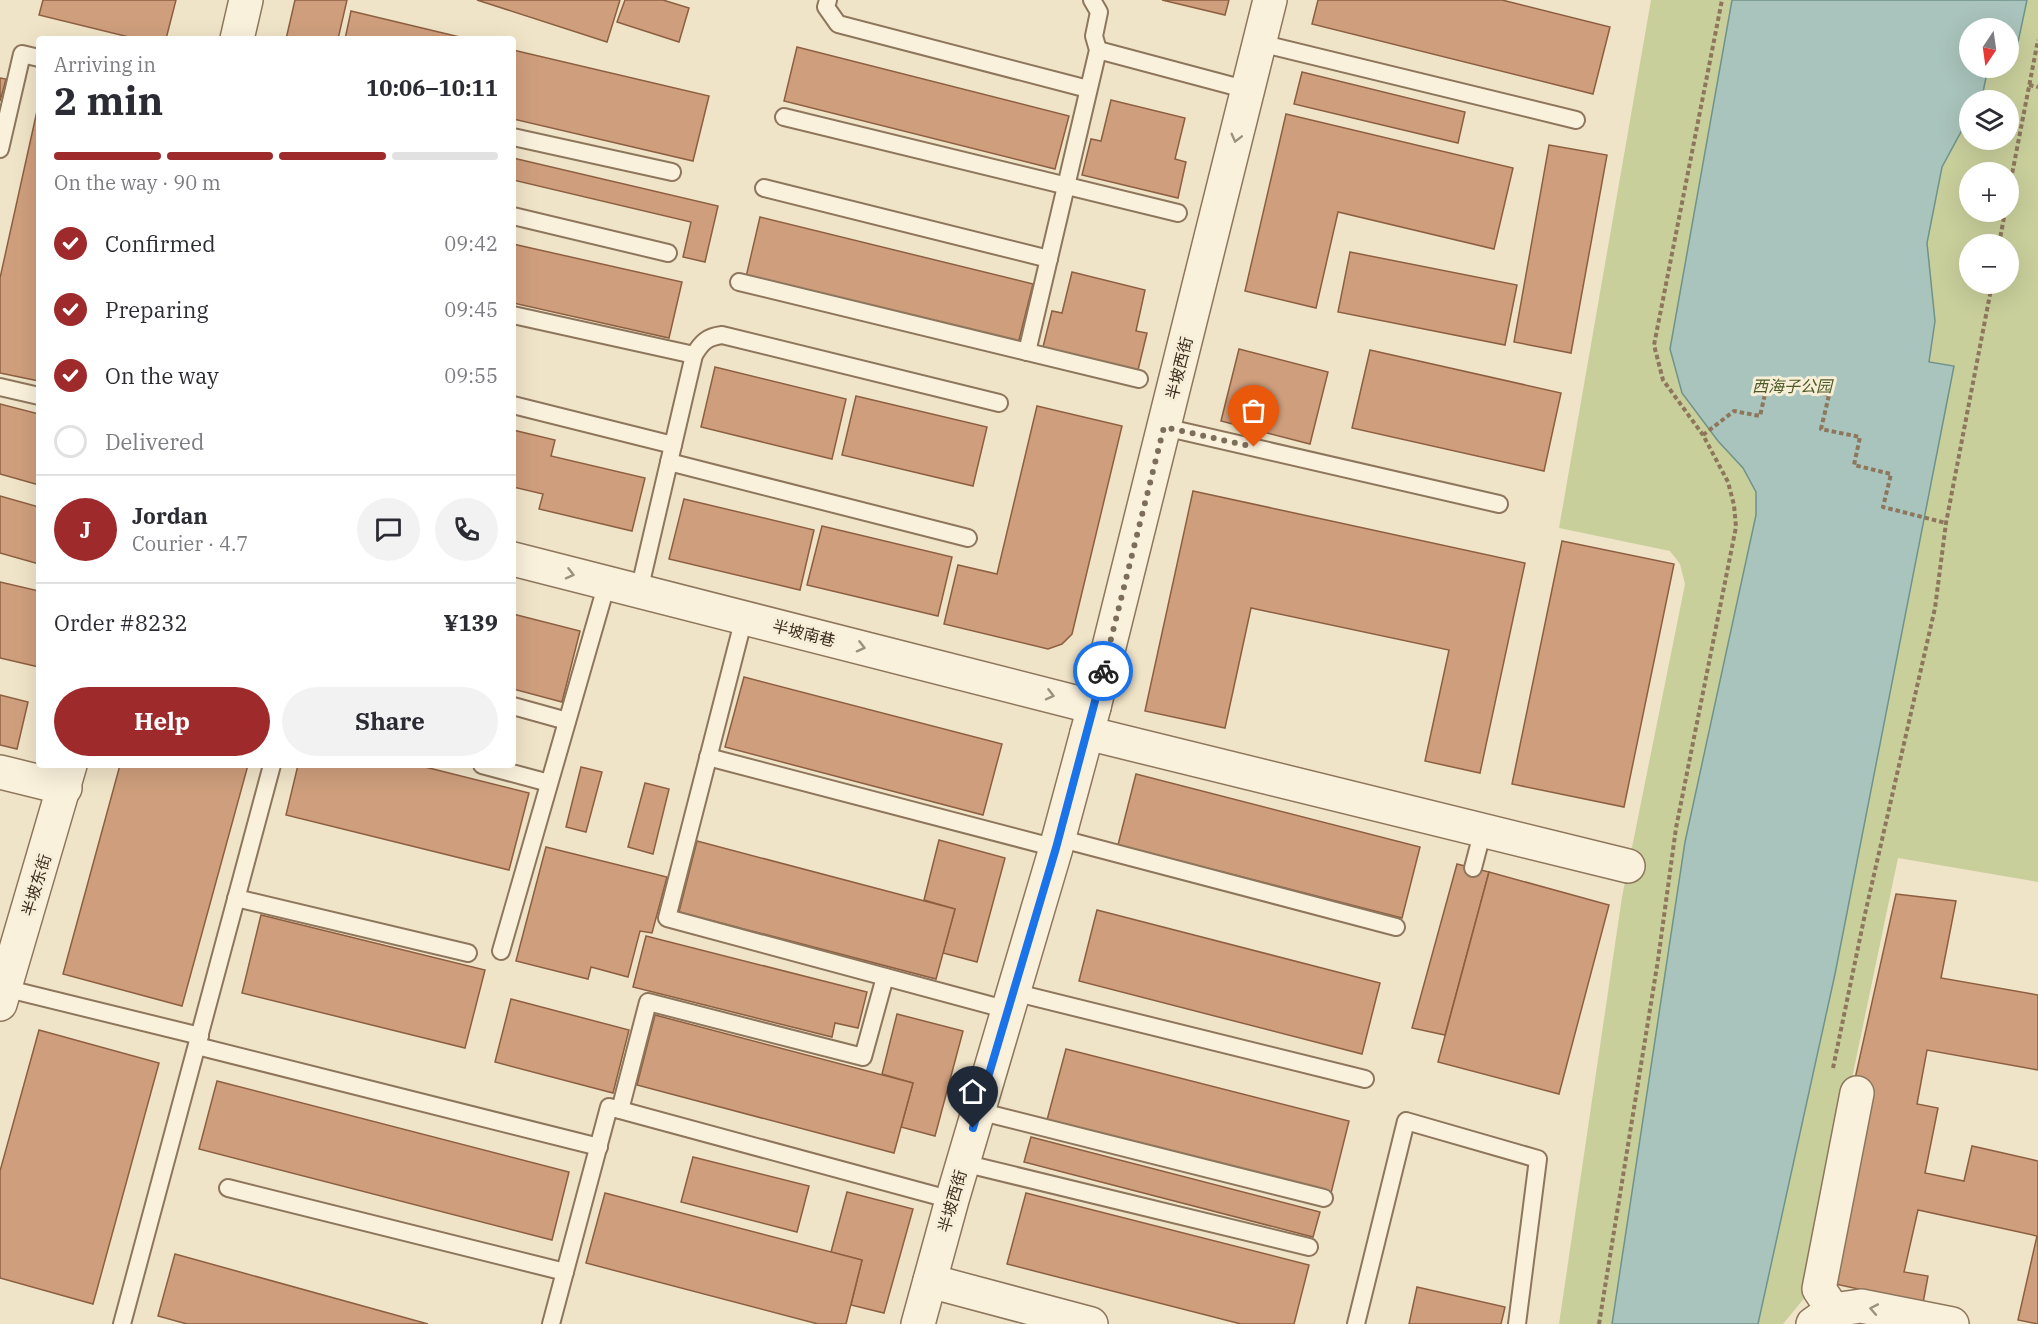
<!DOCTYPE html>
<html lang="en">
<head>
<meta charset="utf-8">
<style>
  :root { --surface:#fff; --page:#f2f2f3; --text:#2b2b33; --muted:#7c7c81; --line:#e1e1e2; --accent:#9e2a2b }
  body { margin:0; font-family:"IBM Plex Serif","Noto Sans SC",serif; background:var(--page); color:var(--text); height:100vh; display:flex; flex-direction:column; font-size:22px; white-space:nowrap }
  * { box-sizing:border-box; margin:0 }
  p { font-size:20px; color:var(--muted) }
  .icon { flex:none; width:33px; height:33px; fill:none; stroke:currentColor; stroke-width:2; stroke-linecap:round; stroke-linejoin:round }
  .map { position:relative; flex:1; overflow:hidden }
  .side { position:absolute; left:36px; top:36px; width:480px; height:732px; display:flex; flex-direction:column; background:var(--surface); border-radius:6px; box-shadow:0 6px 24px #0002 }
  .side>* { flex:none }
  .needle { width:39px; rotate:193deg }
  .fabs { position:absolute; left:1959px; top:18px; display:grid; gap:12px }
  .fabs a { display:grid; place-items:center; width:60px; height:60px; border-radius:50%; background:var(--surface); box-shadow:0 6px 24px #0002; font-size:30px }
  .pin { position:absolute; display:grid; place-items:center; width:51px; height:51px; color:#fff; margin:-62px -26px; border-radius:50% 50% 50% 0; rotate:-45deg; box-shadow:0 0 6px #0007 }
  .pin .icon { rotate:45deg }
  .courier { position:absolute; display:grid; place-items:center; width:60px; height:60px; margin:-30px; border:4px solid #1a73e8; border-radius:50%; background:#fff; color:#222; box-shadow:0 2px 8px #0007 }
  .summary em { font-style:normal; font-weight:800 }
  .summary div { display:flex; flex-direction:column-reverse }
  .summary { display:flex; align-items:center; justify-content:space-between; height:102px; padding:0 18px }
  h1 { font-size:39px; font-weight:800; line-height:45px }
  .bar { display:grid; grid-template-columns:repeat(4,1fr); gap:9px 6px; align-content:center; height:72px; padding:0 18px }
  .bar i { height:8px; border-radius:4px; background:var(--line) }
  .bar .active { background:var(--accent) }
  .bar p { grid-column:span 4 }
  .line { display:flex; align-items:center; gap:15px; padding:0 18px; border-top:2px solid var(--line) }
  .line div { flex:1 }
  .round { display:grid; place-items:center; flex:none; width:63px; height:63px; border-radius:32px; background:var(--page) }
  ol { padding:0 18px; list-style:none }
  li { display:flex; align-items:center; gap:18px; height:66px }
  li p { margin-inline-start:auto }
  li .icon { padding:6px; border-radius:50%; background:var(--accent); color:#fff; stroke-width:4 }
  li:last-child { color:var(--muted) }
  li i { width:33px; height:33px; border:3px solid var(--line); border-radius:50% }
  .cta { display:flex; gap:12px; margin-top:auto; padding:12px 18px }
  .cta a { flex:1; height:69px; border-radius:36px; background:var(--accent); color:#fff; font-size:24px; font-weight:800; line-height:69px; text-align:center }
  .cta a+a { background:var(--page); color:var(--text) }
  .map>svg:first-child { display:block }
  .green { fill:#c9cf9b; fill-rule:evenodd }
  .water { fill:#a9c4bc; stroke:#6f938a; stroke-width:1.5 }
  .building { fill:#cf9f7d; stroke:#8d5f41; stroke-width:1.5 }
  .lines { fill:none; stroke-linecap:round; stroke-linejoin:round }
  .service-casing { stroke:#8d765c; stroke-width:20 }
  .minor-casing { stroke:#8d765c; stroke-width:36 }
  .path { stroke:#8d765c; stroke-width:4; stroke-dasharray:4.5 3; stroke-linecap:butt }
  .service { stroke:#faf1dc; stroke-width:16 }
  .minor { stroke:#faf1dc; stroke-width:33 }
  .oneway { stroke:#9c907e }
  .done { stroke:#7c6e5b; stroke-width:6; stroke-dasharray:0 10.8 }
  .route { stroke:#1a73e8; stroke-width:8 }
  .labels { text-anchor:middle; stroke-width:6; stroke-linejoin:round; paint-order:stroke }
  .street-label { font-size:16px; fill:#3d2e20; stroke:#f7eed8 }
  .park-label { font-size:16px; font-style:italic; fill:#4d5a26; stroke:#f7eed8 }
</style>
</head>
<body>
<div class="map">
<svg width="2038" height="1324" viewBox="0 0 2038 1324">
  <rect width="100%" height="100%" fill="#f0e4c8"/>
  <path class="green" d="M1651,0H2038V882L1898,858L1851,1083L1811,1290L1783,1324H1559L1622,897L1685,584L1680,564L1670,551L1559,528ZM1970,28H2008V68H1970ZM1970,100H2008V140H1970ZM1970,172H2008V212H1970ZM1970,244H2008V284H1970Z"/>
  <path class="water" d="M1732,0H2027L2014,61L2009,60L2008,28H1970V68H1988L1982,97L1980,100H1970L1969,117L1942,167L1927,243L1935,321L1929,362L1954,366L1835,974L1758,1324H1612L1685,842L1756,515V492L1743,468L1718,441L1682,393L1670,349Z"/>
  <g class="building">
    <path d="M43,0H176L166,39H137L39,15Z"/>
    <path d="M295,0H347L338,39H286Z"/>
    <path d="M477,0H620L607,42Z"/>
    <path d="M625,0H663L689,8L679,42L617,22Z"/>
    <path d="M1162,0H1229L1225,15Z"/>
    <path d="M1318,0H1502L1610,27L1593,94L1312,24Z"/>
    <path d="M351,11L468,39H345Z"/>
    <path d="M797,47L1069,116L1055,169L784,101Z"/>
    <path d="M513,50L709,96L693,161L513,119Z"/>
    <path d="M1302,72L1465,112L1458,143L1294,104Z"/>
    <path d="M0,78L6,79L0,101Z"/>
    <path d="M1111,100L1185,118L1175,159L1186,162L1178,198L1082,175L1091,139L1101,141Z"/>
    <path d="M39,102V381L0,373V278Z"/>
    <path d="M1286,114L1513,168L1494,249L1338,212L1316,308L1245,291Z"/>
    <path d="M1549,145L1607,155L1571,353L1514,342Z"/>
    <path d="M513,158L718,206L705,262L683,257L691,222L513,180Z"/>
    <path d="M760,217L1033,284L1018,344L746,277Z"/>
    <path d="M513,244L682,282L669,338L513,303Z"/>
    <path d="M1350,252L1517,285L1505,345L1338,312Z"/>
    <path d="M1072,272L1145,290L1136,331L1147,333L1138,370L1043,347L1052,311L1062,313Z"/>
    <path d="M1239,349L1328,372L1310,444L1221,421Z"/>
    <path d="M1370,350L1561,393L1544,471L1352,428Z"/>
    <path d="M715,367L846,399L832,459L701,427Z"/>
    <path d="M856,396L987,427L973,486L842,455Z"/>
    <path d="M0,404L39,414V485L0,474Z"/>
    <path d="M1037,406L1122,426L1072,634L1062,644L1048,649L944,624L958,565L997,574Z"/>
    <path d="M513,430L555,440L551,456L645,478L632,531L539,509L543,494L513,487Z"/>
    <path d="M1193,491L1525,563L1480,773L1425,761L1449,650L1251,608L1225,728L1145,711Z"/>
    <path d="M0,496L39,507V564L0,553Z"/>
    <path d="M684,499L814,530L800,590L669,559Z"/>
    <path d="M822,526L952,557L938,616L807,585Z"/>
    <path d="M1562,541L1674,564L1624,807L1512,784Z"/>
    <path d="M0,582L39,591V667L0,658Z"/>
    <path d="M513,614L580,631L562,702L513,689Z"/>
    <path d="M744,677L1002,744L983,815L725,747Z"/>
    <path d="M0,695L28,702L17,749L0,745Z"/>
    <path d="M120,765H248L182,1006L63,974Z"/>
    <path d="M298,765H417L529,793L509,870L286,815Z"/>
    <path d="M581,767L602,772L586,832L566,827Z"/>
    <path d="M1136,774L1420,847L1402,918L1118,845Z"/>
    <path d="M645,783L669,789L653,854L628,847Z"/>
    <path d="M939,840L1005,858L977,962L943,953L955,909L924,900Z"/>
    <path d="M697,841L955,909L936,979L679,912Z"/>
    <path d="M546,847L667,877L652,933L640,931L628,977L591,967L588,979L516,961Z"/>
    <path d="M1457,864L1489,872L1445,1035L1412,1028Z"/>
    <path d="M1489,872L1609,905L1559,1094L1438,1062Z"/>
    <path d="M1896,894L1956,901L1941,978L2038,995V1070L1927,1050L1917,1104L1938,1108L1925,1173L1964,1181L1972,1146L2038,1161V1324L2018,1320L2037,1236L1918,1210L1904,1272L1928,1276L1923,1303L1826,1282L1853,1088Z"/>
    <path d="M1097,910L1380,983L1362,1054L1079,981Z"/>
    <path d="M261,915L485,970L465,1048L242,993Z"/>
    <path d="M646,936L867,992L858,1028L835,1023L832,1037L633,987Z"/>
    <path d="M511,999L629,1030L613,1093L495,1062Z"/>
    <path d="M897,1014L963,1031L935,1136L901,1127L913,1083L882,1074Z"/>
    <path d="M655,1015L913,1083L894,1153L637,1085Z"/>
    <path d="M39,1030L159,1063L93,1304L0,1278V1171Z"/>
    <path d="M1066,1049L1349,1121L1331,1193L1047,1120Z"/>
    <path d="M217,1081L569,1172L552,1240L199,1149Z"/>
    <path d="M1031,1137L1320,1212L1313,1237L1024,1162Z"/>
    <path d="M693,1157L809,1186L797,1232L681,1202Z"/>
    <path d="M847,1192L913,1209L884,1313L851,1305L862,1260L831,1252Z"/>
    <path d="M605,1193L862,1260L846,1324H818L586,1263Z"/>
    <path d="M1026,1193L1309,1265L1294,1324H1241L1007,1264Z"/>
    <path d="M175,1254L428,1324H187L158,1316Z"/>
    <path d="M1417,1287L1505,1307L1501,1324H1409Z"/>
  </g>
  <g class="lines">
    <g class="service-casing">
      <g id="service">
        <path d="M828,0L826,7L838,24L1088,89"/>
        <path d="M1260,43L1576,120"/>
        <path d="M1098,50L1248,90"/>
        <path d="M784,117L1178,213"/>
        <path d="M513,137L672,172"/>
        <path d="M0,149L22,54L39,58"/>
        <path d="M764,188L1049,259"/>
        <path d="M513,216L668,253"/>
        <path d="M739,282L1139,379"/>
        <path d="M513,315L694,355"/>
        <path d="M1027,352L1098,50L1094,36L1099,12L1092,0"/>
        <path d="M0,387L39,396"/>
        <path d="M513,405L673,445"/>
        <path d="M1164,427L1499,504"/>
        <path d="M669,462L968,538"/>
        <path d="M639,591L694,355C702,342 707,337 722,335L999,403"/>
        <path d="M744,618L667,918L1008,1010"/>
        <path d="M513,706L567,721"/>
        <path d="M708,757L1056,848"/>
        <path d="M482,765L549,783"/>
        <path d="M1058,838L1396,927"/>
        <path d="M1473,868L1483,830"/>
        <path d="M236,898L468,953"/>
        <path d="M501,951L607,583"/>
        <path d="M0,987L200,1036"/>
        <path d="M1013,992L1365,1079"/>
        <path d="M197,1046L599,1147"/>
        <path d="M620,1110L648,1002L863,1057L885,977"/>
        <path d="M978,1111L1324,1198"/>
        <path d="M963,1163L1309,1247"/>
        <path d="M228,1188L565,1272"/>
        <path d="M122,1324L272,765"/>
        <path d="M551,1324L609,1107L952,1200"/>
        <path d="M1356,1324L1406,1121L1538,1159L1517,1324"/>
      </g>
    </g>
    <g class="minor-casing">
      <g id="minor">
        <path d="M237,39L246,0"/>
        <path d="M513,559L1094,707"/>
        <path d="M1087,733L1628,866"/>
        <path d="M0,772L65,788"/>
        <path d="M0,1004L70,765"/>
        <path d="M930,1281L1091,1324"/>
        <path d="M1833,1310L1819,1289L1857,1093"/>
        <path d="M918,1324L952,1200L1056,848L1094,707L1270,0"/>
        <path d="M1813,1324L1833,1310L1861,1306L1952,1324"/>
      </g>
    </g>
    <g class="path">
      <path d="M2029,85L2038,87"/>
      <path d="M2008,195L2038,40"/>
      <path d="M1999,244L2005,212"/>
      <path d="M1703,435L1734,411L1760,416L1768,381L1829,395L1821,429L1860,437L1854,465L1891,474L1883,507L1946,523"/>
      <path d="M1833,1068L1865,914L1935,608L1946,523L1992,284"/>
      <path d="M1599,1324L1658,960L1676,828L1736,527L1734,505L1728,482L1703,435L1663,380L1654,345L1722,0"/>
    </g>
    <use href="#service" class="service"/>
    <use href="#minor" class="minor"/>
  </g>
  <defs><path id="oneway-chevron" d="M-2-3.5L2.5 0L-2 3.5" fill="none" stroke-width="1.6" stroke-linecap="round" stroke-linejoin="round" transform="scale(1.5)"/></defs>
  <g class="oneway">
    <use href="#oneway-chevron" transform="translate(1236 138) rotate(104)"/>
    <use href="#oneway-chevron" transform="translate(570 574) rotate(14)"/>
    <use href="#oneway-chevron" transform="translate(861 647) rotate(14)"/>
    <use href="#oneway-chevron" transform="translate(1050 695) rotate(14)"/>
    <use href="#oneway-chevron" transform="translate(1874 1309) rotate(-169)"/>
  </g>
  <g class="lines">
    <path class="done" d="M1103,671L1164,427L1254,447"/>
    <path class="route" d="M973,1128L1056,848L1103,671"/>
  </g>
  <g class="labels">
    <g class="street-label">
      <text transform="translate(1179 368) rotate(-76)" y="6">半坡西街</text>
      <text transform="translate(804 633) rotate(14)" y="6">半坡南巷</text>
      <text transform="translate(36 885) rotate(-73)" y="6">半坡东街</text>
      <text transform="translate(952 1201) rotate(-74)" y="6">半坡西街</text>
    </g>
    <g class="park-label">
      <text x="1792" y="392">西海子公园</text>
    </g>
  </g>
</svg>
<div class="fabs">
<a><svg class="needle" viewBox="-14 -14 28 28"><path d="M0-13l5 13h-10z" fill="#e53935"/><path d="M0 13l5-13h-10z" fill="#7c7c81"/></svg></a>
<a><svg class="icon" aria-label="layers" viewBox="0 0 24 24"><path d="M12 4l9 5-9 5-9-5zM3 14l9 5 9-5"/></svg></a>
<a>+</a>
<a>−</a>
</div>
<div class="pin" style="left:1254px;top:447px;background:#ea580c"><svg class="icon" aria-label="bag" viewBox="0 0 24 24"><path d="M5 8h14l-1 12H6zM9 8a3 3 0 0 1 6 0"/></svg></div>
<div class="pin" style="left:973px;top:1128px;background:#1f2937"><svg class="icon" aria-label="home" viewBox="0 0 24 24"><path d="M3 11l9-7 9 7M6 9v11h12V9"/></svg></div>
<div class="courier" style="left:1103px;top:671px"><svg class="icon" aria-label="bike" viewBox="0 0 24 24"><circle cx="6" cy="16" r="4"/><circle cx="18" cy="16" r="4"/><path d="M6 16l4-8h5l3 8M10 8l3 8H6M13 5h3"/></svg></div>
<section class="side">
<div class="summary"><div><h1>2 min</h1><p>Arriving in</p></div><em>10:06–10:11</em></div>
<div class="bar"><i class="active"></i><i class="active"></i><i class="active"></i><i></i><p>On the way · 90 m</p></div>
<ol>
<li><svg class="icon" aria-label="check" viewBox="0 0 24 24"><path d="M5 12l5 5 9-10"/></svg>Confirmed<p>09:42</p></li>
<li><svg class="icon" aria-label="check" viewBox="0 0 24 24"><path d="M5 12l5 5 9-10"/></svg>Preparing<p>09:45</p></li>
<li><svg class="icon" aria-label="check" viewBox="0 0 24 24"><path d="M5 12l5 5 9-10"/></svg>On the way<p>09:55</p></li>
<li><i></i>Delivered</li>
</ol>
<div class="line" style="height:108px"><b class="round" style="background:var(--accent);color:#fff">J</b><div><b>Jordan</b><p>Courier · 4.7</p></div><a class="round"><svg class="icon" aria-label="chat" viewBox="0 0 24 24"><path d="M4 5h16v11H9l-5 4z"/></svg></a><a class="round"><svg class="icon" aria-label="phone" viewBox="0 0 24 24"><path d="M5 4h4l2 5-3 2q2 4 5 5l2-3 5 2v4C11 20 4 13 5 4z"/></svg></a></div>
<div class="line" style="height:78px"><div>Order #8232</div><b>¥139</b></div>
<div class="cta"><a>Help</a><a>Share</a></div>
</section>
</div>
</body>
</html>
